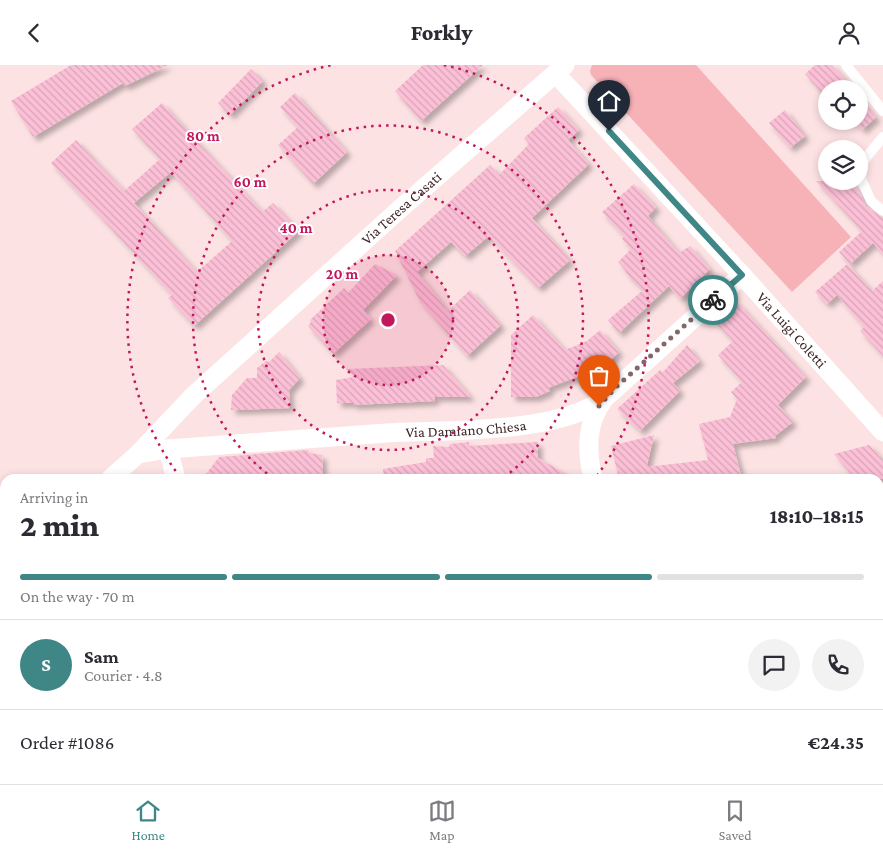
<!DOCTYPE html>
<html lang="en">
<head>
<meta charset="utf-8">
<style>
  :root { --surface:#fff; --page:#f2f2f3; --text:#2b2b33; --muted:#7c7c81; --line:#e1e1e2; --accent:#3f8786 }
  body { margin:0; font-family:"Crimson Pro",serif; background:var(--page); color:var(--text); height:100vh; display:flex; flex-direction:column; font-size:19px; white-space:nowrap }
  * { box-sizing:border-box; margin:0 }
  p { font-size:16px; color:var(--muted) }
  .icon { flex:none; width:28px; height:28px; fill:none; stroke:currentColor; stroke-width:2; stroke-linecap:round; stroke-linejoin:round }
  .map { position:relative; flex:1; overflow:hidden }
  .sheet { position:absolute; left:0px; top:409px; width:884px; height:311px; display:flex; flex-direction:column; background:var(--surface); border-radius:15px 15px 0 0; box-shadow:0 2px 8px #0003 }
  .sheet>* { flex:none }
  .controls { position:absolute; left:818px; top:15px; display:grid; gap:10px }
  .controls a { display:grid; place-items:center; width:50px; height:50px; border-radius:50%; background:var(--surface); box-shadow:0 2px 8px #0003; font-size:25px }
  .pin { position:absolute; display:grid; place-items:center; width:42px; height:42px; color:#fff; margin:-51px -21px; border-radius:50% 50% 50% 0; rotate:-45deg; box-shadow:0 0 5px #0007 }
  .pin .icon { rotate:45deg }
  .courier { position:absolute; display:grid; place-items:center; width:50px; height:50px; margin:-25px; border:4px solid #3f8786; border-radius:50%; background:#fff; color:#222; box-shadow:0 1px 6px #0007 }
  .summary em { font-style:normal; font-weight:800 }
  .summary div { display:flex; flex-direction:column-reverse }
  .summary { display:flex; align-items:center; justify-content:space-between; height:85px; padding:0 20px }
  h1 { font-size:32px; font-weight:800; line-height:38px }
  .bar { display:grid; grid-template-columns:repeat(4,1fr); gap:8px 5px; align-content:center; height:60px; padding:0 20px }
  .bar i { height:6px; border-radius:4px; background:var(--line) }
  .bar .selected { background:var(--accent) }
  .bar p { grid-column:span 4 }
  .line { display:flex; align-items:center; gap:12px; padding:0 20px; border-top:1px solid var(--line) }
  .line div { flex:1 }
  .round { display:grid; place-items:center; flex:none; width:52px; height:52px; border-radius:26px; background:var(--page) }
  header { display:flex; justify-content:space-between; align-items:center; height:65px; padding:0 20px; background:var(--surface); font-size:22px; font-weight:800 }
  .tab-bar { display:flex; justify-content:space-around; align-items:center; height:70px; border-top:1px solid var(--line); background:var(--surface); font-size:14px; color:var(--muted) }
  .tab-bar a { display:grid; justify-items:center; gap:2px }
  .tab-bar .selected { color:var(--accent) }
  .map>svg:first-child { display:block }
  .green { fill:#f7b2b7 }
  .building { fill:url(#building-back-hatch); fill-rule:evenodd; filter:url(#shadow) }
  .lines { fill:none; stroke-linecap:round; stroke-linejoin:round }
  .service { stroke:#fff; stroke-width:10 }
  .minor { stroke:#fff; stroke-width:19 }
  .tertiary { stroke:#fff; stroke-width:24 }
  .done { stroke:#82686a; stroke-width:5; stroke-dasharray:0 9 }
  .route { stroke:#3f8786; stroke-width:6 }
  .ring { fill:none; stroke:#c2185b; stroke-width:2.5; stroke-dasharray:2.5 5 }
  .labels { text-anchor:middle; stroke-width:4; stroke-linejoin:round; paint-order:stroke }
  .street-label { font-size:15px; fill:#402729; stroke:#fff }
  .centre { fill:#c2185b; stroke:#fff; stroke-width:2.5 }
  .ring-label { font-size:15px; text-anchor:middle; font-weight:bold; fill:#c2185b; stroke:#fff; stroke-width:4; stroke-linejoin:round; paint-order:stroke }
</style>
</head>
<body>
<header><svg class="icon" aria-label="back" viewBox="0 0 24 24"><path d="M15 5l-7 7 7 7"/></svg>Forkly<svg class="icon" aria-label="person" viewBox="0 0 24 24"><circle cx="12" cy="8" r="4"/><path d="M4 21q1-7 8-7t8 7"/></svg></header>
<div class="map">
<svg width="883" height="719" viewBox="0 0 883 719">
  <defs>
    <pattern id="building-back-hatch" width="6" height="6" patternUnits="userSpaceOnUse" patternTransform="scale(1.25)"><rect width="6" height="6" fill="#fbbfd6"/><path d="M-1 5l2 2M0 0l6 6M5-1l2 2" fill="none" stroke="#d8a4b8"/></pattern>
    <filter id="shadow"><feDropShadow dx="4.5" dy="4.5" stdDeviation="2.5" flood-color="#0004"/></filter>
  </defs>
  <rect width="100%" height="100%" fill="#fde2e3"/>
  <path class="green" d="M592,0H696L851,172L792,227L591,10L590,6Z"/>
  <g class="building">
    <path d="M71,0H168L125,21L123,18L33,72L11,36Z"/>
    <path d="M423,0H483L421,56L395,26Z"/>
    <path d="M815,0H832L853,24H826V33L805,9Z"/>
    <path d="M251,4L263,16L230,50L218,38Z"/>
    <path d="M295,28L347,87L313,119L278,80L298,62L280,42Z"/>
    <path d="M859,33L876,52L862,65L856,57L853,59L850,56H859Z"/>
    <path d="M162,38L262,147L273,138L299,166L194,261L168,233L172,230L51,98L76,75L124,126L160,94L132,64ZM171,107L232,176L197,207L134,138Z"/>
    <path d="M558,42L579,65L568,75L589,99L532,153L570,195L538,223L489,171L465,191L451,177L417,207L448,246L470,225L501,260L467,291L420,237L395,186L490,100L499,110L529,79L524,73Z"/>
    <path d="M785,45L805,71L790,83L769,58Z"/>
    <path d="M816,116H849L860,128L866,141L883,153V189L873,178L850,199L839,187L862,166Z"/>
    <path d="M634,119L656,142L648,151L679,188L690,181L710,204L680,234L669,221L619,268L608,255L643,225L626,208V206L618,197L631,184L622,174L624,171L602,147Z"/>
    <path d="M375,199L397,210L363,245L371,254L333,289L308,261L311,257L310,255L344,223L348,228Z"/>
    <path d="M847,199L872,226L883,216V291L860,266L864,262L837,230L827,239L815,227Z"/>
    <path d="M736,236L806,312L778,340L793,357L776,370V373L733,379L742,414H647L646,402L708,395L699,359L730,352L737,334L731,327L742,317L718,290L733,276L714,256Z"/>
    <path d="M533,250L565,285L587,276L600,265L619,287L601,304L588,310L587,308L548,323L550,326L536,332H511V270Z"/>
    <path d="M687,280L700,296L673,318L680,326L640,366L617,344L660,305L663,307Z"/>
    <path d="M279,287L300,313L289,325L290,343L231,345L232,330L247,313H257V303L266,296L269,297Z"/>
    <path d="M443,300L471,332H434L435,336L353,340V338H337L336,315L354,312L346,304Z"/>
    <path d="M654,370L644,414H619L611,381Z"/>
    <path d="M469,377V381L538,377V393L575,414H519L512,408L486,411L487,414H384L383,404L426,397V393H434L433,381L449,382L450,379Z"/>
    <path d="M869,380L883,395V414H855L834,389Z"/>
    <path d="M308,385L309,388L322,390L323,414H202L219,392Z"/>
  </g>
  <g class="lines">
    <g class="service">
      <path d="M846,0L883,46"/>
      <path d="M883,72L864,95L861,114L871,136L883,146"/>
    </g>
    <g class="minor">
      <path id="s1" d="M556,9L742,210L883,367"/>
      <path d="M168,384L176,414"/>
      <path id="s2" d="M138,389L168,384C241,379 314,373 387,368C445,365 560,369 605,333L742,210"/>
      <path id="s3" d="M110,414L138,389L194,330L401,143L565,0"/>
      <path d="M593,414C586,384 586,359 604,334"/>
      <path d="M0,511L5,507"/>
      <path d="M256,715L257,719"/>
      <path d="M647,719L650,715"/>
      <path d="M878,719L883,714"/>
    </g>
    <g class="tertiary">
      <path d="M879,489L883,488"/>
      <path d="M0,713L5,711"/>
    </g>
  </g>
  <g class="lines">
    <path class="done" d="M599,341L616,322L713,235"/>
    <path class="route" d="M609,66L742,210L713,235"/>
  </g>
  <circle cx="388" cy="255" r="65" fill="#c2185b" fill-opacity=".12"/>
  <g class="ring">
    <circle cx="388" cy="255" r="65"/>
    <circle cx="388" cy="255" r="130"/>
    <path d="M273 413A195 195 0 1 1 503 413"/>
    <path d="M180 412A261 261 0 0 1 332 0M444 0A261 261 0 0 1 596 412"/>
  </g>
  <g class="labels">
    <g class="street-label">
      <text dy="5" stroke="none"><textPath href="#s3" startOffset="398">Via Teresa Casati</textPath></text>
      <text dy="5" stroke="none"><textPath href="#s1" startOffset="348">Via Luigi Coletti</textPath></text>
      <text dy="5" stroke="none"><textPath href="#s2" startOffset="329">Via Damiano Chiesa</textPath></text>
    </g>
  </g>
  <circle cx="388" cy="255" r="8" class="centre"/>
  <g class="ring-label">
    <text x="203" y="76">80 m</text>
    <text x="250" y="122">60 m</text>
    <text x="296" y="168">40 m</text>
    <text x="342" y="214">20 m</text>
  </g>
</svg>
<div class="controls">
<a><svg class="icon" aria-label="locate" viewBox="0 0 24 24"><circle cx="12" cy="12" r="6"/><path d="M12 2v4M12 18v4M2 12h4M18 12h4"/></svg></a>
<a><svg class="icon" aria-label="layers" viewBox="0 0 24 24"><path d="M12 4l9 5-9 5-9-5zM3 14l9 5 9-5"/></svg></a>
</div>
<div class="pin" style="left:599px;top:341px;background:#ea580c"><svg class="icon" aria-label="bag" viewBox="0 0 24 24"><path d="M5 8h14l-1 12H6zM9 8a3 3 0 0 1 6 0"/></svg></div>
<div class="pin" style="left:609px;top:66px;background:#1f2937"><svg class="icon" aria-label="home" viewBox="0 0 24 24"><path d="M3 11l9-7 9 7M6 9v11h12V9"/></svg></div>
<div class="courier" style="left:713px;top:235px"><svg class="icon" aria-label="bike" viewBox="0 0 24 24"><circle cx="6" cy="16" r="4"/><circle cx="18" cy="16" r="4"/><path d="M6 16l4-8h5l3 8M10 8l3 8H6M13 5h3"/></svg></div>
<section class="sheet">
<div class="summary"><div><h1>2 min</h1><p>Arriving in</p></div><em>18:10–18:15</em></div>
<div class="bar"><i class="selected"></i><i class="selected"></i><i class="selected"></i><i></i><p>On the way · 70 m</p></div>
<div class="line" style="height:90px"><b class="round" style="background:var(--accent);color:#fff">S</b><div><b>Sam</b><p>Courier · 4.8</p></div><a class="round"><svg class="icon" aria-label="chat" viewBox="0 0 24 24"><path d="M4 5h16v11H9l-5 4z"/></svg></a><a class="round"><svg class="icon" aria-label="phone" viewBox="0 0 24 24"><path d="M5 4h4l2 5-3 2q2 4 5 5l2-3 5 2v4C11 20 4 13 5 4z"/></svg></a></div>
<div class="line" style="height:65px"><div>Order #1086</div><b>€24.35</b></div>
</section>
</div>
<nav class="tab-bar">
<a class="selected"><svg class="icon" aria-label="home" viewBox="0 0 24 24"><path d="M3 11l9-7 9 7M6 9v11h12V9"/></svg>Home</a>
<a><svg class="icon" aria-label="map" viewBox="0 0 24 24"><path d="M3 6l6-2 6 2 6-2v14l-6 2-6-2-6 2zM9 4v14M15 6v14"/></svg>Map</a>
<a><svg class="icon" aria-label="saved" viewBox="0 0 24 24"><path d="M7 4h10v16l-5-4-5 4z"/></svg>Saved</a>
</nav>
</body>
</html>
